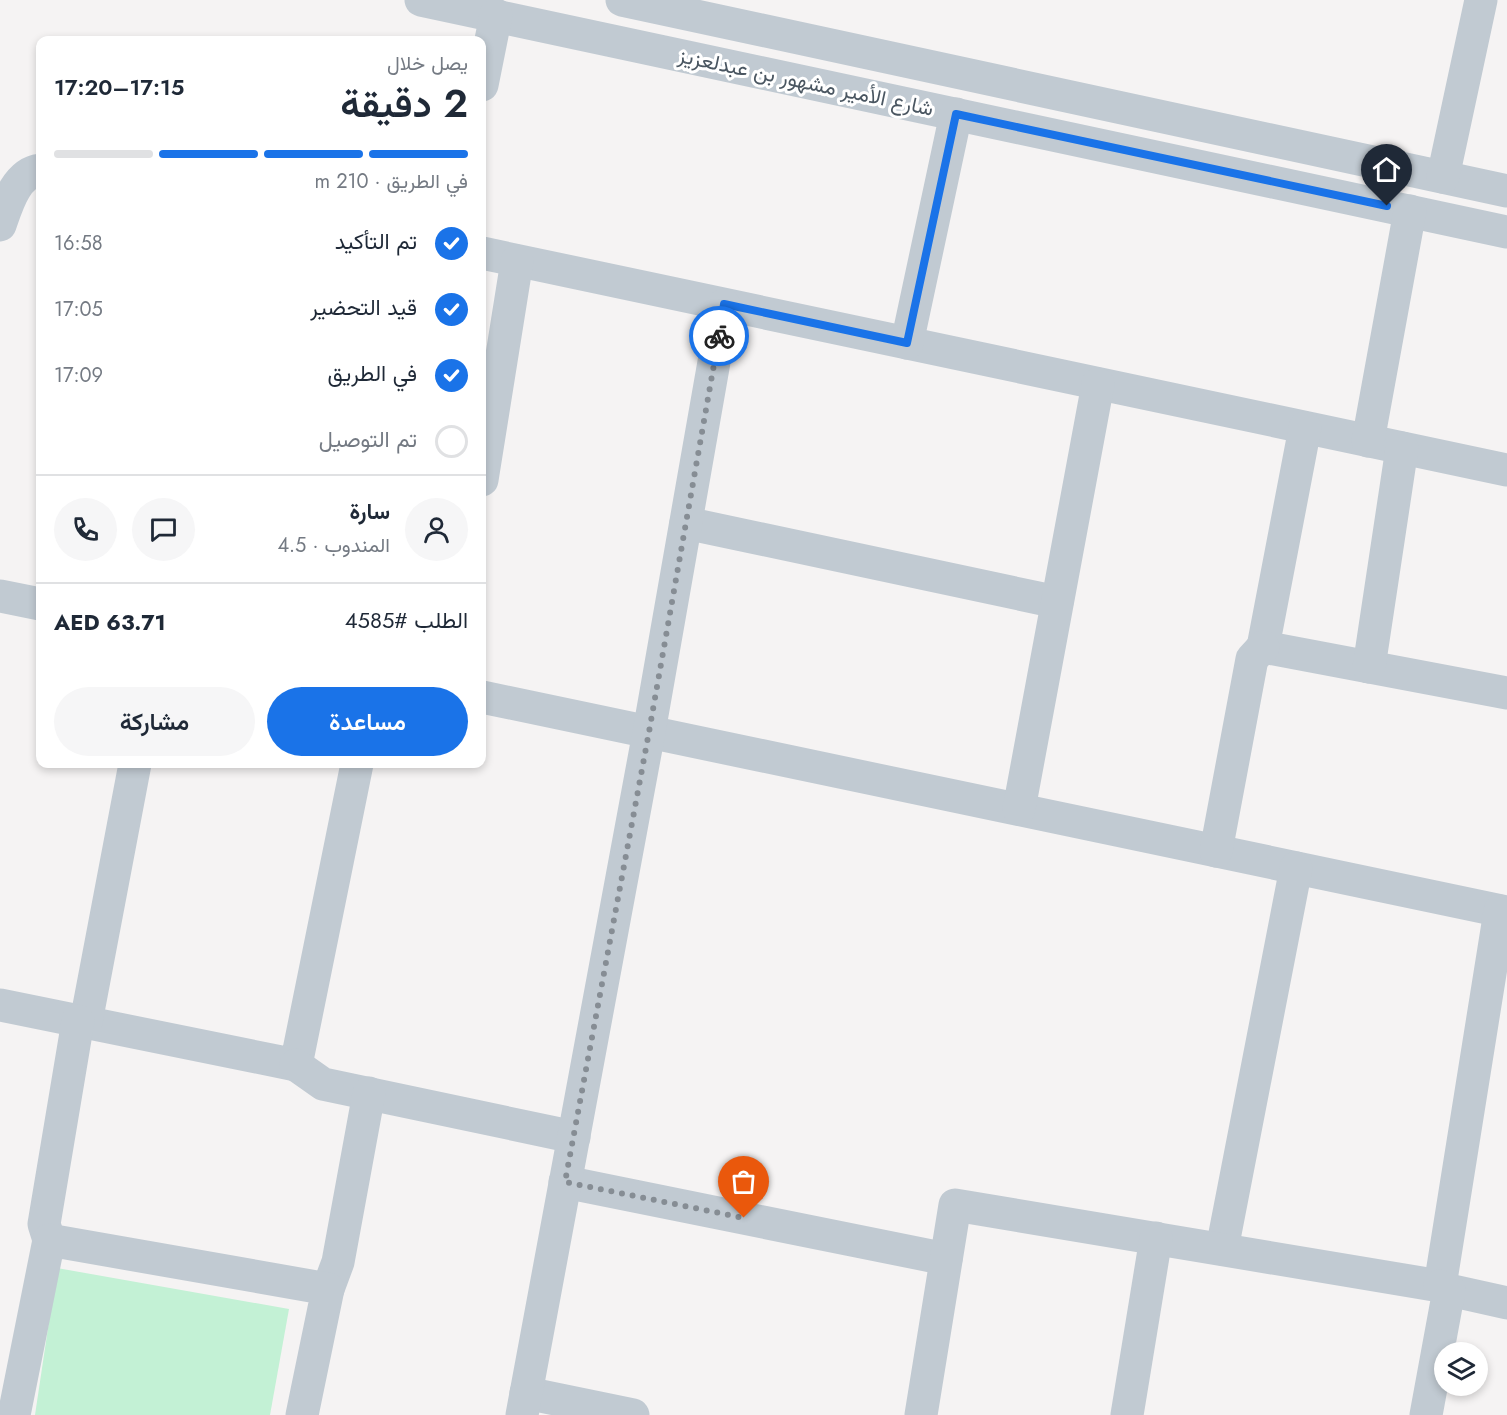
<!DOCTYPE html>
<html lang="ar">
<head>
<meta charset="utf-8">
<style>
  :root { --surface:#fff; --page:#f6f6f7; --text:#1f2937; --muted:#747a83; --line:#e0e1e3; --accent:#1a73e8 }
  body { margin:0; font-family:Jost,Vazirmatn,sans-serif; background:var(--page); color:var(--text); direction:rtl; height:100vh; display:flex; flex-direction:column; font-size:22px; white-space:nowrap }
  * { box-sizing:border-box; margin:0 }
  p { font-size:20px; color:var(--muted) }
  .icon { flex:none; width:33px; height:33px; fill:none; stroke:currentColor; stroke-width:2; stroke-linecap:round; stroke-linejoin:round }
  .map { position:relative; flex:1; overflow:hidden; direction:ltr }
  .drawer { position:absolute; left:36px; top:36px; width:450px; height:732px; display:flex; flex-direction:column; background:var(--surface); border-radius:12px; box-shadow:0 3px 9px #0003; direction:rtl }
  .drawer>* { flex:none }
  .controls { position:absolute; left:1434px; top:1342px; display:grid; gap:12px }
  .controls a { display:grid; place-items:center; width:54px; height:54px; border-radius:50%; background:var(--surface); box-shadow:0 3px 9px #0003; font-size:30px }
  .pin { position:absolute; display:grid; place-items:center; width:51px; height:51px; color:#fff; margin:-62px -26px; border-radius:50% 50% 50% 0; rotate:-45deg; box-shadow:0 0 6px #0007 }
  .pin .icon { rotate:45deg }
  .courier { position:absolute; display:grid; place-items:center; width:60px; height:60px; margin:-30px; border:4px solid #1a73e8; border-radius:50%; background:#fff; color:#222; box-shadow:0 2px 8px #0007 }
  .headline em { font-style:normal; font-weight:600 }
  .headline div { display:flex; flex-direction:column-reverse }
  .headline { display:flex; align-items:center; justify-content:space-between; height:102px; padding:0 18px }
  h1 { font-size:39px; font-weight:600; line-height:45px }
  .bar { display:grid; grid-template-columns:repeat(4,1fr); gap:9px 6px; align-content:center; height:72px; padding:0 18px }
  .bar i { height:8px; border-radius:4px; background:var(--line) }
  .bar .selected { background:var(--accent) }
  .bar p { grid-column:span 4 }
  .line { display:flex; align-items:center; gap:15px; padding:0 18px; border-top:2px solid var(--line) }
  .line div { flex:1 }
  .round { display:grid; place-items:center; flex:none; width:63px; height:63px; border-radius:32px; background:var(--page) }
  ol { padding:0 18px; list-style:none }
  li { display:flex; align-items:center; gap:18px; height:66px }
  li p { margin-inline-start:auto }
  li .icon { padding:6px; border-radius:50%; background:var(--accent); color:#fff; stroke-width:4 }
  li:last-child { color:var(--muted) }
  li i { width:33px; height:33px; border:3px solid var(--line); border-radius:50% }
  .primary-button { display:flex; gap:12px; margin-top:auto; padding:12px 18px }
  .primary-button a { flex:1; height:69px; border-radius:36px; background:var(--accent); color:#fff; font-size:24px; font-weight:600; line-height:69px; text-align:center }
  .primary-button a+a { background:var(--page); color:var(--text) }
  .map>svg:first-child { display:block }
  .green { fill:#c3f1d5 }
  .lines { fill:none; stroke-linecap:round; stroke-linejoin:round }
  .minor { stroke:#c1cad2; stroke-width:33 }
  .done { stroke:#868d94; stroke-width:6; stroke-dasharray:0 10.8 }
  .route { stroke:#1a73e8; stroke-width:8 }
  .labels { text-anchor:middle; stroke-width:6; stroke-linejoin:round; paint-order:stroke }
  .street-label { font-size:21px; fill:#4a5661; stroke:#fff }
</style>
</head>
<body>
<div class="map">
<svg width="1507" height="1415" viewBox="0 0 1507 1415">
  <rect width="100%" height="100%" fill="#f5f3f3"/>
  <path class="green" d="M57,1268L289,1309L270,1415H35Z"/>
  <g class="lines">
    <g class="minor">
      <path d="M421,0L1507,232"/>
      <path d="M622,0L1507,191"/>
      <path d="M482,85L496,15"/>
      <path d="M1443,177L1481,0"/>
      <path d="M0,225C7,205 16,173 40,170"/>
      <path d="M482,253L1507,470"/>
      <path d="M907,343L956,114"/>
      <path d="M1305,428L1263,647L1507,693"/>
      <path d="M1368,441L1410,211"/>
      <path d="M482,480L517,261"/>
      <path d="M686,523L1057,602"/>
      <path d="M0,596L40,604"/>
      <path d="M1369,667L1402,448"/>
      <path d="M482,697L1507,912"/>
      <path d="M1019,809L1098,384"/>
      <path d="M1216,851L1252,659L1263,647"/>
      <path d="M0,1005L296,1065L357,764"/>
      <path d="M86,1022L135,764"/>
      <path d="M296,1065L323,1084L574,1137"/>
      <path d="M565,1182L946,1259"/>
      <path d="M49,1240L44,1224L78,1021"/>
      <path d="M1222,1249L1296,868"/>
      <path d="M328,1289L338,1262L369,1093"/>
      <path d="M1449,1290L1507,1303"/>
      <path d="M526,1393L633,1415"/>
      <path d="M14,1415L49,1240L328,1289L302,1415"/>
      <path d="M522,1415L649,732L724,305"/>
      <path d="M921,1415L955,1205L1440,1286L1500,911"/>
      <path d="M1127,1415L1156,1238"/>
      <path d="M1426,1415L1449,1290L1440,1286"/>
    </g>
  </g>
  <g class="lines">
    <path class="done" d="M719,336L649,732L565,1182L744,1218"/>
    <path class="route" d="M719,336L724,304L907,343L956,114L1387,206"/>
  </g>
  <g class="labels">
    <g class="street-label">
      <text transform="translate(806 82) rotate(12)" y="7">شارع الأمير مشهور بن عبدلعزيز</text>
    </g>
  </g>
</svg>
<div class="controls">
<a><svg class="icon" aria-label="layers" viewBox="0 0 24 24"><path d="M12 4l9 5-9 5-9-5zM3 14l9 5 9-5"/></svg></a>
</div>
<div class="pin" style="left:744px;top:1218px;background:#ea580c"><svg class="icon" aria-label="bag" viewBox="0 0 24 24"><path d="M5 8h14l-1 12H6zM9 8a3 3 0 0 1 6 0"/></svg></div>
<div class="pin" style="left:1387px;top:206px;background:#1f2937"><svg class="icon" aria-label="home" viewBox="0 0 24 24"><path d="M3 11l9-7 9 7M6 9v11h12V9"/></svg></div>
<div class="courier" style="left:719px;top:336px"><svg class="icon" aria-label="bike" viewBox="0 0 24 24"><circle cx="6" cy="16" r="4"/><circle cx="18" cy="16" r="4"/><path d="M6 16l4-8h5l3 8M10 8l3 8H6M13 5h3"/></svg></div>
<section class="drawer">
<div class="headline"><div><h1>2 دقيقة</h1><p>يصل خلال</p></div><em>17:15–17:20</em></div>
<div class="bar"><i class="selected"></i><i class="selected"></i><i class="selected"></i><i></i><p>في الطريق · 210 m</p></div>
<ol>
<li><svg class="icon" aria-label="check" viewBox="0 0 24 24"><path d="M5 12l5 5 9-10"/></svg>تم التأكيد<p>16:58</p></li>
<li><svg class="icon" aria-label="check" viewBox="0 0 24 24"><path d="M5 12l5 5 9-10"/></svg>قيد التحضير<p>17:05</p></li>
<li><svg class="icon" aria-label="check" viewBox="0 0 24 24"><path d="M5 12l5 5 9-10"/></svg>في الطريق<p>17:09</p></li>
<li><i></i>تم التوصيل</li>
</ol>
<div class="line" style="height:108px"><a class="round"><svg class="icon" aria-label="person" viewBox="0 0 24 24"><circle cx="12" cy="8" r="4"/><path d="M4 21q1-7 8-7t8 7"/></svg></a><div><b>سارة</b><p>المندوب · 4.5</p></div><a class="round"><svg class="icon" aria-label="chat" viewBox="0 0 24 24"><path d="M4 5h16v11H9l-5 4z"/></svg></a><a class="round"><svg class="icon" aria-label="phone" viewBox="0 0 24 24"><path d="M5 4h4l2 5-3 2q2 4 5 5l2-3 5 2v4C11 20 4 13 5 4z"/></svg></a></div>
<div class="line" style="height:78px"><div>الطلب #4585</div><b>AED 63.71</b></div>
<div class="primary-button"><a>مساعدة</a><a>مشاركة</a></div>
</section>
</div>
</body>
</html>
